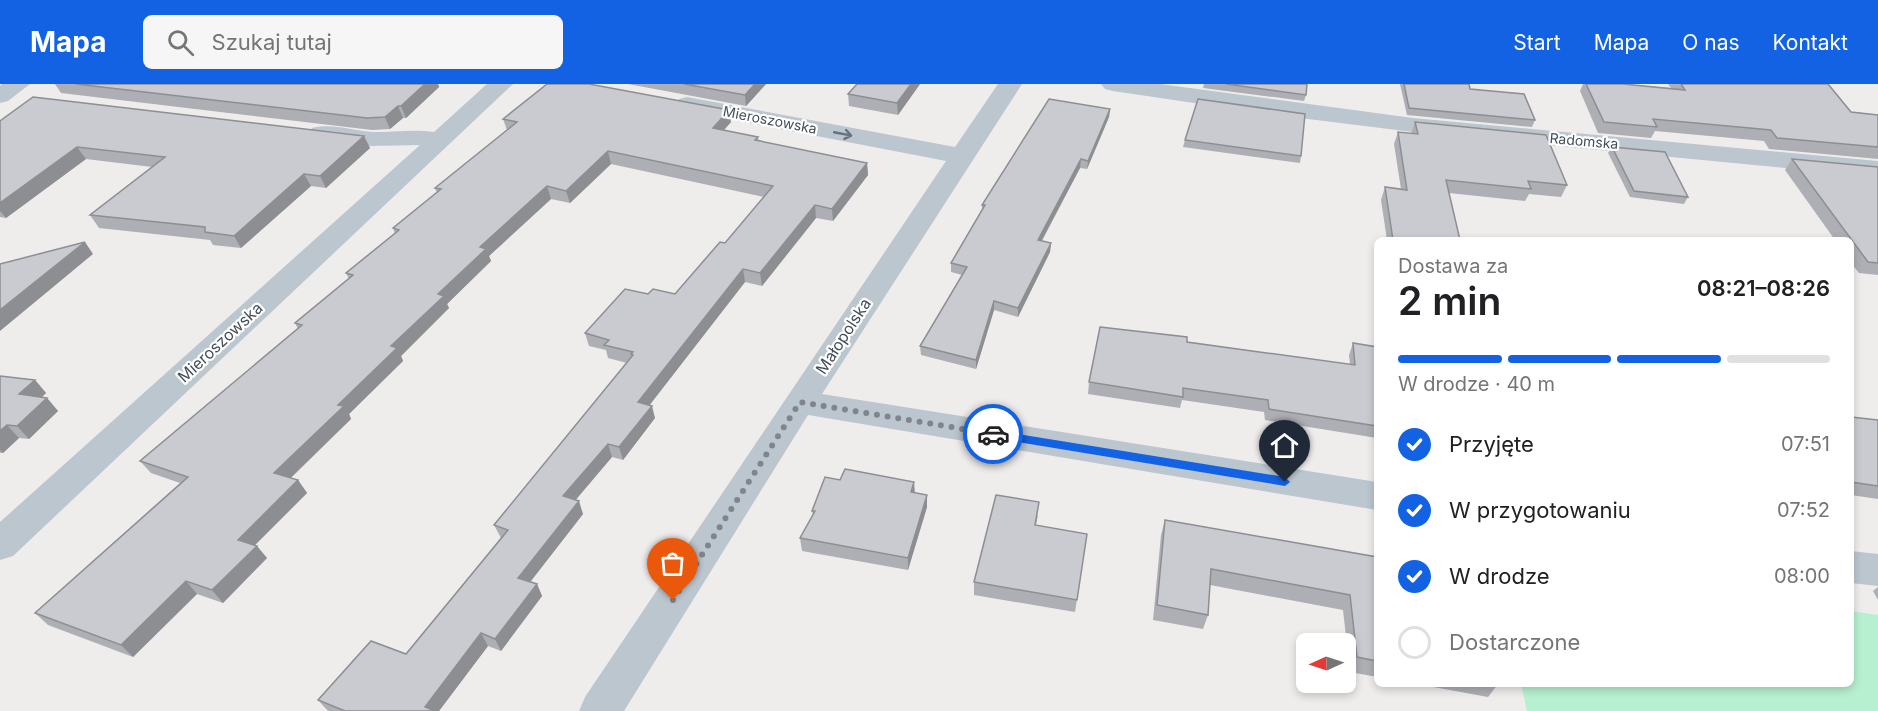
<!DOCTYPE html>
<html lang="pl">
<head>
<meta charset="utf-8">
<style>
  :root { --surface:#fff; --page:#f6f6f6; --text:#202124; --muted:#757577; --line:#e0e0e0; --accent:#1262e3 }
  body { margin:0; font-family:Inter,sans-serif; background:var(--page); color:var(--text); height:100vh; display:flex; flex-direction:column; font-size:22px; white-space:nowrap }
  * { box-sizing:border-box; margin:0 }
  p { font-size:20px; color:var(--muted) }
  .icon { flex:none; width:33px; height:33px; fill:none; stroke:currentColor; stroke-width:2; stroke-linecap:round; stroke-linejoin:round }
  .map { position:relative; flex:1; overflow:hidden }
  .drawer { position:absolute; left:1374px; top:153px; width:480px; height:450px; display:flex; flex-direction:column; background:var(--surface); border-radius:9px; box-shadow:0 3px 9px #0003 }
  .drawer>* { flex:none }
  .needle { width:39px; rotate:267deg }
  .controls { position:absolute; left:1296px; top:549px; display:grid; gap:12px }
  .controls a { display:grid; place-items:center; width:60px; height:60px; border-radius:9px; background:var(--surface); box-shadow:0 3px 9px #0003; font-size:30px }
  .pin { position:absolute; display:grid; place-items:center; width:51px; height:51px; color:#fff; margin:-62px -26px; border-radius:50% 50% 50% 0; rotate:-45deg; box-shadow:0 0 6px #0007 }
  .pin .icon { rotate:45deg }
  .courier { position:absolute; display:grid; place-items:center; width:60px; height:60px; margin:-30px; border:4px solid #1262e3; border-radius:50%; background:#fff; color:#222; box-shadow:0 2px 8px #0007 }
  .summary em { font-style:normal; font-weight:600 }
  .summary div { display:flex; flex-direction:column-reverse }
  .summary { display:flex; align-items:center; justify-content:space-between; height:102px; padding:0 24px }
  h1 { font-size:39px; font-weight:600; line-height:45px }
  .bar { display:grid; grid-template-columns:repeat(4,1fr); gap:9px 6px; align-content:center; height:72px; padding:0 24px }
  .bar i { height:8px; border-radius:4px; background:var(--line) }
  .bar .active { background:var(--accent) }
  .bar p { grid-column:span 4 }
  ol { padding:0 24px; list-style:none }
  li { display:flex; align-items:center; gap:18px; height:66px }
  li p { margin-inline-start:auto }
  li .icon { padding:6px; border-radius:50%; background:var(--accent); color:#fff; stroke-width:4 }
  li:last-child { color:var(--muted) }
  li i { width:33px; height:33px; border:3px solid var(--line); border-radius:50% }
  header { display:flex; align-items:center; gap:36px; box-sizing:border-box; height:84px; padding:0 30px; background:var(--accent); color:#fff }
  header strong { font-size:28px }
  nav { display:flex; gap:33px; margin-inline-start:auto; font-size:21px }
  .search { width:420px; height:54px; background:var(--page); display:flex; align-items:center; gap:15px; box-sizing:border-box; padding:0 21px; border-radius:9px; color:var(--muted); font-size:22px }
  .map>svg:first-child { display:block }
  .green { fill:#b7f0d0 }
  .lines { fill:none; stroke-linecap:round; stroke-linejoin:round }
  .minor { fill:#bcc6cf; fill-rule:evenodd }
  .wall { fill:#adafb4 }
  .shaded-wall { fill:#8d8e92 }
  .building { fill:#c9cbd1; stroke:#8d8e92; stroke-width:1.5 }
  .oneway { stroke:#68727d }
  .route { fill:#1262e3 }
  .done { stroke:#80858d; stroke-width:6; stroke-dasharray:0 10.8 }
  .labels { text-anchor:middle; stroke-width:4.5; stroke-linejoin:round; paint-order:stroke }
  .far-street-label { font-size:14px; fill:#444e5a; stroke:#fff }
  .street-label { font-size:16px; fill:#444e5a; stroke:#fff }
</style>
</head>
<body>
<header>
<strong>Mapa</strong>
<div class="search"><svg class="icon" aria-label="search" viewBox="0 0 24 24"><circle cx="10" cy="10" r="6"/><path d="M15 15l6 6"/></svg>Szukaj tutaj</div>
<nav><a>Start</a><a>Mapa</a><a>O nas</a><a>Kontakt</a></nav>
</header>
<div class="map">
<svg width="1878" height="627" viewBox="0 0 1878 627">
  <rect width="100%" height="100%" fill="#efecec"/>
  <path class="green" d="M1851,527L1878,531V627H1527L1521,600H1851Z"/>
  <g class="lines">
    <g class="minor">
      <path d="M2,0H30L8,17L0,19V2Z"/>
      <path d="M487,0H513L13,472L0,476V438L420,61L372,62L312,54L309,49L312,44C332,39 353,47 373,48C394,48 414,45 434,48Z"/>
      <path d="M998,0H1022L822,310L1377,398V426L808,331L624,627H579L585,613L946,77L687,27L679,25L675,20L679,15L687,13L955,63Z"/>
      <path d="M1101,0H1160L1413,34L1878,77V93L1413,48L1268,30L1113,7L1105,5Z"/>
      <path d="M1851,467L1878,470V502L1851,499Z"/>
    </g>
  </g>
  <g class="wall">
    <path d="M55,0H438L439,3L406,34H403L390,45L372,46L61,9Z"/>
    <path d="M628,0H766L746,22Z"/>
    <path d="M920,0L898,31L849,22L848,10Z"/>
    <path d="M1204,0H1307L1306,11L1304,17L1203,4Z"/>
    <path d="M1400,0H1469L1470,5L1535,36L1532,43L1407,31Z"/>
    <path d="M1583,0H1623L1671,4L1668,0H1828L1851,28L1878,31V75L1769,65L1764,57L1655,47L1651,54L1598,49L1580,7Z"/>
    <path d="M1110,25L1109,33L1087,85L1080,84L1042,157L1051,159L1050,168L1018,233L994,226L976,285L921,271L920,262L962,191L951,188V179L982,127V121Z"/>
    <path d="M503,35L731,38L724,46L758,53L759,57L867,79L868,91L833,137L816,134L762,202L745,198L649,321L655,334L623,376L612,373L575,416L583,430L530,498L537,500L542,512L501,567L488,562L439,627H328L318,616L406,570L501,454L494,441L627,279L608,274L606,266L589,262L585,249L648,210H675L725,159L764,113L611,80L570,119L551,115L489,172L491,177L447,220L449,224L401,272L403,277L349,330L351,335L291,394L298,396L307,409L255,461L267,474L223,519L197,510L133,573L48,541L35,529L180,399L151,389L140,377L298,245L295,239L349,195L346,189L395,150L393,144L437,109L435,104L507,46Z"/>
    <path d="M0,37L364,52L370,64L326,104L311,102L241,164L213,161L210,156L99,144L90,131L152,83L86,75L6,134L0,133Z"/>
    <path d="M1415,38L1567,101L1561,113L1529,110L1525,117L1449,109L1460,156H1387L1381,116L1385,103L1401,105L1394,60L1398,48L1411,50Z"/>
    <path d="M1185,56L1301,72L1300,79L1183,63Z"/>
    <path d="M1612,63L1688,113L1684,120L1630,113L1608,69Z"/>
    <path d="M1792,75L1878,83V191L1859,189L1851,179V156H1835L1785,86Z"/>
    <path d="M1187,258L1350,280L1349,271L1353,259L1377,263V354L1265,336L1264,328L1182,316L1180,324L1088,310L1089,298Z"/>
    <path d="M0,292L35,296L46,309L42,313L47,314L58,327L29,355L19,354L3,369H0Z"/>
    <path d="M1851,333L1878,336V415L1851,411Z"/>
    <path d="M915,409L927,423L908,486L802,467L800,454L813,431L812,427Z"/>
    <path d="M1038,431L1036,441L1087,450L1075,528L974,511V498Z"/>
    <path d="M1165,436L1377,473V593L1350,588L1343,526L1210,501L1208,531L1203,545L1153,536L1161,451Z"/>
    <path d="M1878,503V516L1873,507Z"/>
    <path d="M1417,600H1498L1488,613Z"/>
  </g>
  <g class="shaded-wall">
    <path d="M425,0H438L439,3L406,34L401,22Z"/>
    <path d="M755,0H766L746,22L745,11Z"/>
    <path d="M911,0H920L898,31L897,19Z"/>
    <path d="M398,22L403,34L390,45L385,33Z"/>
    <path d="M1110,25L1109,33L1087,85L1088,77Z"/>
    <path d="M729,26L731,38L715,56L713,44Z"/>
    <path d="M364,52L370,64L326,104L320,92Z"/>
    <path d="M77,63L86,75L6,134L0,127V119Z"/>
    <path d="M608,67L611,80L570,119L566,107Z"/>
    <path d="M1081,75L1080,84L1037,165L1038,156Z"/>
    <path d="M867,79L868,91L833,137L832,125Z"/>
    <path d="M304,90L311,102L241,164L234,152Z"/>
    <path d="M547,102L551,115L489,172L491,177L447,220L449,224L401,272L403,277L349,330L351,335L283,401L274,389L338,321L480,163Z"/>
    <path d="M815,121L816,134L762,202L760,189Z"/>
    <path d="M85,158L93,170L0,247V226Z"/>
    <path d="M1051,159L1050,168L1018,233V224Z"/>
    <path d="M743,185L745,198L642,331L638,318Z"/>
    <path d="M994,217V226L976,285V276Z"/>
    <path d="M35,296L46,309L31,323L19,310Z"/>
    <path d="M47,314L58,327L29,355L17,342Z"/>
    <path d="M652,322L655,334L623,376L619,363Z"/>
    <path d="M7,341L19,354L3,369L0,366V347Z"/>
    <path d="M608,360L612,373L568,425L563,412Z"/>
    <path d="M298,396L307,409L248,468L238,456Z"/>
    <path d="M914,398L915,410L911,408Z"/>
    <path d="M927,411V423L908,486V474Z"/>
    <path d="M579,417L583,430L524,506L518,494Z"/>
    <path d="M257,462L267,474L223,519L212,506Z"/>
    <path d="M186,497L197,510L133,573L121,561Z"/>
    <path d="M537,500L542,512L501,567L495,555Z"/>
    <path d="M481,549L488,562L439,627H428L425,623Z"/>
  </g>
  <g class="building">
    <path d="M76,0H425L401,22H398L385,33L367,34Z"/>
    <path d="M547,0H589L729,26L713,44L758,53L755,56L867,79L832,125L815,121L760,189L743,185L638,318L652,322L619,363L608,360L563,412L579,417L518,494L537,500L495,555L481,549L425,623L435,627H345L318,616L371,557L406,570L508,446L494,441L633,271L631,270L633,268L604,261L609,256L585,249L625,205L648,210L653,205L675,210L720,158L725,159L773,102L608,67L566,107L547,102L480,163L486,165L438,210L444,212L391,262L397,264L338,321L344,322L274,389L298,396L238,456L257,462L212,506L186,497L121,561L35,529L188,393L140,377L302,241L295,239L353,191L346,189L399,146L393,144L441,105L435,104L517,38L503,35Z"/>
    <path d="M684,0H755L745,11Z"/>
    <path d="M857,0H911L897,19L848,10Z"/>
    <path d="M1226,0H1307L1306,11Z"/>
    <path d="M1404,0H1469L1470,5L1524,10L1535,36L1409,24Z"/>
    <path d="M1586,0H1623L1685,6L1681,0H1828L1851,28L1878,31V63L1777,54L1771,46L1653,35L1657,43L1604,38Z"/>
    <path d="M33,13L364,52L320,92L304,90L234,152L205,148V143L90,131L165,73L77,63L0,119V37Z"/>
    <path d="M1049,15L1110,25L1088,77L1081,75L1038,156L1051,159L1018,224L994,217L976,276L920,262L967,183L951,179L985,121H982Z"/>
    <path d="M1198,15L1305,30L1301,72L1185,56Z"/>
    <path d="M1415,38L1546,51L1567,101L1528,97L1531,105L1446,96L1460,156H1393L1385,103L1407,106L1398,48L1418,50Z"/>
    <path d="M1612,63L1665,68L1688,113L1634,107Z"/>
    <path d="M1792,75L1878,83V179L1868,178Z"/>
    <path d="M85,158L0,226V180Z"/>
    <path d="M1100,243L1187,253V258L1355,281L1353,259L1377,263V342L1269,325L1268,316L1183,304V313L1089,298Z"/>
    <path d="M0,292L35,296L19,310L47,314L17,342L7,341L0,347Z"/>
    <path d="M1851,333L1878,336V402L1851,398Z"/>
    <path d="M845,385L914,398L911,408L927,411L908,474L800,454L815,427H812L825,393L840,396Z"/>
    <path d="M996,411L1039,418L1035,441L1087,450L1077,516L974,498Z"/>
    <path d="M1165,436L1377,473V577L1357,573L1350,511L1211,485L1208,531L1157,521Z"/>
  </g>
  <defs><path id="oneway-shaft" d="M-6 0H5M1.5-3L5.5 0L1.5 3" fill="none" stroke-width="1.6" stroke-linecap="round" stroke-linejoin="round" transform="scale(1.5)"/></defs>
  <use class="oneway" href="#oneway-shaft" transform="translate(843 50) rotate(11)"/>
  <path class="route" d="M993,346L1285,393L1290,398L1285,402L993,354L988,350Z"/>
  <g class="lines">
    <path class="done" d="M673,516L800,318L993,350"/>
  </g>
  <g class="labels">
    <g class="far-street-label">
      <text transform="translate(770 36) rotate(11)" y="5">Mieroszowska</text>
      <text transform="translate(1584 57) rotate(5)" y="5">Radomska</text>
    </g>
    <g class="street-label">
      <text transform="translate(843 252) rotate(-57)" y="6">Małopolska</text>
      <text transform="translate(220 258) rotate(-43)" y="6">Mieroszowska</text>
    </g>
  </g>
</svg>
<div class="controls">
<a><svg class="needle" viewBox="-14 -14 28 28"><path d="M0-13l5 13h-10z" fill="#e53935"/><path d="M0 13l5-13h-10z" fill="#757577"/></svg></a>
</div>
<div class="pin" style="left:673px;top:516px;background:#ea580c"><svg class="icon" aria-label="bag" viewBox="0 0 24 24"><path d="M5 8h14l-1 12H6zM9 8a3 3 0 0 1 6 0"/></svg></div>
<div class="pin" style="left:1285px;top:398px;background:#1f2937"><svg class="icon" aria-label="home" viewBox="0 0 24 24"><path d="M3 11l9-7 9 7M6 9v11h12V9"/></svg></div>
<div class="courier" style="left:993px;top:350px"><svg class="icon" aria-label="car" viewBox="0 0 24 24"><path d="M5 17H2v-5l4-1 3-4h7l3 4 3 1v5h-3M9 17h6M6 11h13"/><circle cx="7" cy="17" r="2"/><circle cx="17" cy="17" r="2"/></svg></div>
<section class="drawer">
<div class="summary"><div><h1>2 min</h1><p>Dostawa za</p></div><em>08:21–08:26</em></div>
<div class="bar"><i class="active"></i><i class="active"></i><i class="active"></i><i></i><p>W drodze · 40 m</p></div>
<ol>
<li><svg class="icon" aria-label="check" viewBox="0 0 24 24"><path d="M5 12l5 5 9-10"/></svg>Przyjęte<p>07:51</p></li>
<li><svg class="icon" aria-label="check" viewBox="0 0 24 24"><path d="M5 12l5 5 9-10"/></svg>W przygotowaniu<p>07:52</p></li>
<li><svg class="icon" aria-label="check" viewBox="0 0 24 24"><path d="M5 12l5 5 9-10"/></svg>W drodze<p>08:00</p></li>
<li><i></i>Dostarczone</li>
</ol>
</section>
</div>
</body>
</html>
